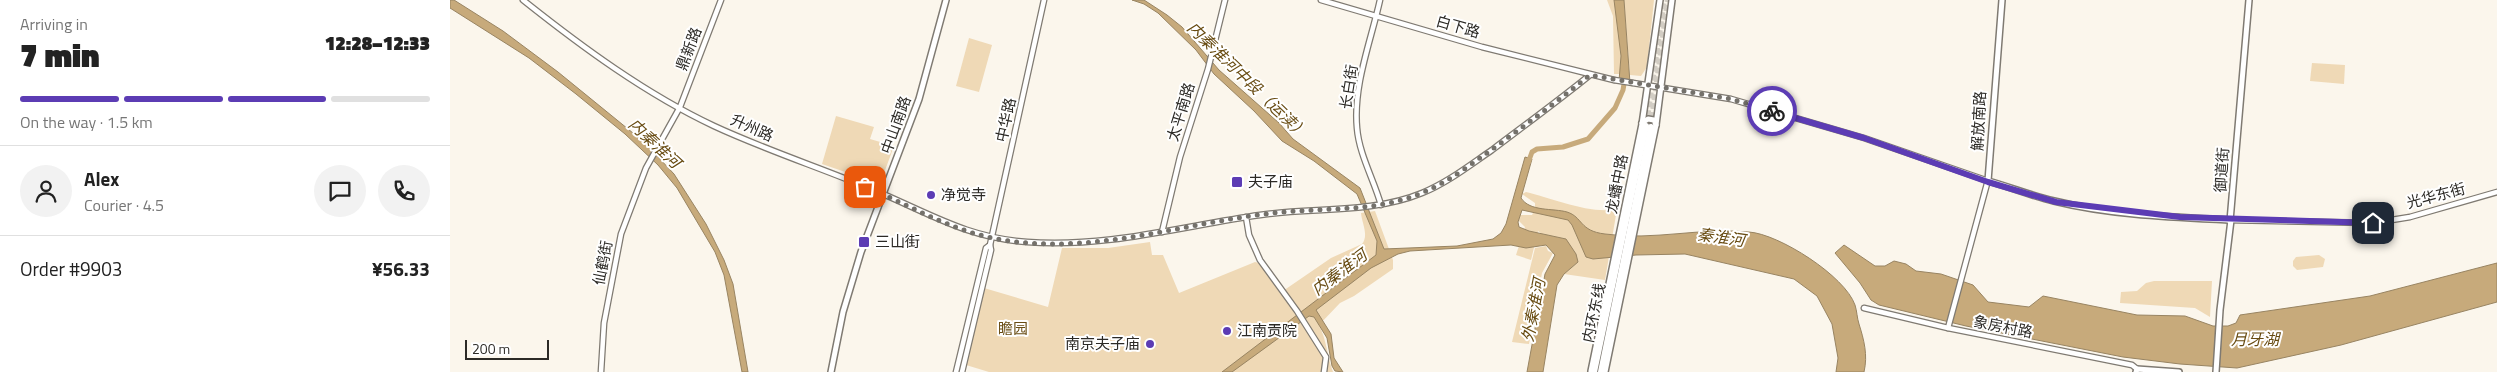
<!DOCTYPE html>
<html lang="en">
<head>
<meta charset="utf-8">
<style>
  :root { --surface:#fff; --page:#f2f2f2; --text:#222; --muted:#767676; --line:#e0e0e0; --accent:#5c3cb4 }
  body { margin:0; font-family:"Titillium Web","Noto Sans SC",sans-serif; background:var(--page); color:var(--text); height:100vh; display:flex; flex-direction:column; font-size:19px; white-space:nowrap }
  * { box-sizing:border-box; margin:0 }
  p { font-size:16px; color:var(--muted) }
  .icon { flex:none; width:28px; height:28px; fill:none; stroke:currentColor; stroke-width:2; stroke-linecap:round; stroke-linejoin:round }
  .map { position:relative; flex:1; overflow:hidden }
  .drawer { display:flex; flex-direction:column; background:var(--surface); width:450px }
  .drawer>* { flex:none }
  .scale { position:absolute; left:15px; bottom:12px; width:84px; box-sizing:border-box; padding-left:5px; border:2px solid #2c2a26; border-top:0; font-size:14px; line-height:18px; white-space:nowrap; color:#2c2a26; -webkit-text-stroke:4px #fff; paint-order:stroke }
  .pin { position:absolute; display:grid; place-items:center; width:42px; height:42px; color:#fff; margin:-21px; border-radius:10px; box-shadow:0 2px 8px #0006 }
  .courier { position:absolute; display:grid; place-items:center; width:50px; height:50px; margin:-25px; border:4px solid #5c3cb4; border-radius:50%; background:#fff; color:#222; box-shadow:0 1px 6px #0007 }
  .headline em { font-style:normal; font-weight:800 }
  .headline div { display:flex; flex-direction:column-reverse }
  .headline { display:flex; align-items:center; justify-content:space-between; height:85px; padding:0 20px }
  h1 { font-size:32px; font-weight:800; line-height:38px }
  .bar { display:grid; grid-template-columns:repeat(4,1fr); gap:8px 5px; align-content:center; height:60px; padding:0 20px }
  .bar i { height:6px; border-radius:4px; background:var(--line) }
  .bar .selected { background:var(--accent) }
  .bar p { grid-column:span 4 }
  .line { display:flex; align-items:center; gap:12px; padding:0 20px; border-top:1px solid var(--line) }
  .line div { flex:1 }
  .round { display:grid; place-items:center; flex:none; width:52px; height:52px; border-radius:26px; background:var(--page) }
  main { display:flex; flex:1; min-height:0 }
  .map>svg:first-child { display:block }
  .green { fill:#efd9b6 }
  .water { fill:#c7aa7b; stroke:#988462 }
  .lines { fill:none; stroke-linecap:round; stroke-linejoin:round }
  .river { stroke:#c7aa7b; stroke-width:5 }
  .highway-tunnel { stroke:#d2cdc4; stroke-width:6; stroke-dasharray:6 3; stroke-linecap:butt }
  .secondary-casing { stroke:#7f7a72; stroke-width:7 }
  .primary-casing { stroke:#7f7a72; stroke-width:8 }
  .highway-casing { stroke:#7f7a72; stroke-width:9 }
  .secondary { stroke:#fff; stroke-width:4.5 }
  .primary { stroke:#fff; stroke-width:5 }
  .highway { stroke:#fff; stroke-width:6 }
  .secondary-bridge-casing { stroke:#7f7a72; stroke-width:7; stroke-linecap:butt }
  .secondary-bridge { stroke:#fff; stroke-width:4.5 }
  .done { stroke:#74716b; stroke-width:5; stroke-dasharray:0 9 }
  .route { stroke:#5c3cb4; stroke-width:6 }
  .poi-dot { fill:#5c3cb4; stroke:#fff; stroke-width:2 }
  .labels { text-anchor:middle; stroke-width:4; stroke-linejoin:round; paint-order:stroke }
  .street-label { font-size:15px; fill:#2c2a26; stroke:#fff }
  .poi-label { font-size:15px; fill:#2c2a26; stroke:#fff; text-anchor:start }
  .park-label { font-size:15px; fill:#694c13; stroke:#fff }
  .water-label { font-size:16px; font-style:italic; fill:#684b11; stroke:#fff }
</style>
</head>
<body>
<main>
<section class="drawer">
<div class="headline"><div><h1>7 min</h1><p>Arriving in</p></div><em>12:28–12:33</em></div>
<div class="bar"><i class="selected"></i><i class="selected"></i><i class="selected"></i><i></i><p>On the way · 1.5 km</p></div>
<div class="line" style="height:90px"><a class="round"><svg class="icon" aria-label="person" viewBox="0 0 24 24"><circle cx="12" cy="8" r="4"/><path d="M4 21q1-7 8-7t8 7"/></svg></a><div><b>Alex</b><p>Courier · 4.5</p></div><a class="round"><svg class="icon" aria-label="chat" viewBox="0 0 24 24"><path d="M4 5h16v11H9l-5 4z"/></svg></a><a class="round"><svg class="icon" aria-label="phone" viewBox="0 0 24 24"><path d="M5 4h4l2 5-3 2q2 4 5 5l2-3 5 2v4C11 20 4 13 5 4z"/></svg></a></div>
<div class="line" style="height:65px"><div>Order #9903</div><b>¥56.33</b></div>
</section>
<div class="map">
<svg width="2047" height="372" viewBox="0 0 2047 372">
  <rect width="100%" height="100%" fill="#fbf6ec"/>
  <g class="green">
    <path d="M1157,0H1164L1165,3L1171,56L1170,74H1164L1163,16Z"/>
    <path d="M1174,0H1204L1197,67L1191,76L1180,75Z"/>
    <path d="M519,38L542,45L529,92L506,86Z"/>
    <path d="M1862,63L1895,65L1894,84L1860,81Z"/>
    <path d="M386,116L424,127L420,139L444,146L430,184L372,164Z"/>
    <path d="M1076,192C1101,198 1142,215 1167,209L1155,280L1114,274L1128,262L1115,239L1092,234L1088,231L1081,260L1066,255L1075,227L1068,220L1070,215H1082L1085,209V203L1072,194Z"/>
    <path d="M925,211L943,260V269L904,296L890,303L869,325C877,341 877,356 883,372H539L516,365L515,355L534,288L598,307L612,248H658L700,242L702,255H713L729,293L805,262L809,263L830,293L881,258L912,244C919,235 912,224 911,213Z"/>
    <path d="M1096,246L1098,251L1103,253L1092,273L1079,344L1062,342L1085,248Z"/>
    <path d="M1869,255L1875,259L1873,267L1847,270L1843,266V261L1846,257Z"/>
    <path d="M1704,281H1762L1760,317L1745,308L1670,303L1671,292L1687,291L1696,283Z"/>
  </g>
  <g class="water">
    <path d="M0,0H4L53,31L108,72L194,142L224,174L256,224L274,260L283,284L298,372H292L274,275L265,252L227,188L208,165L175,134L126,94L79,58L0,8Z"/>
    <path d="M682,0H694L717,15L732,27L769,70L829,123L843,139L910,188L934,249L1007,246L1043,239L1051,233L1056,224L1075,157L1082,159L1071,198C1080,212 1103,208 1117,212C1133,217 1129,231 1155,234C1203,241 1251,227 1299,232C1329,234 1395,276 1405,305C1407,311 1407,318 1409,324C1414,340 1418,355 1414,372H1386L1388,358L1382,324L1367,296L1344,279L1235,254L1186,255L1143,259L1136,257L1122,225L1118,220L1072,210L1068,222L1069,227L1079,231L1116,239L1126,254L1128,262L1114,274L1107,285L1093,372H1077L1095,274L1105,255L1096,245L1076,248L1061,245L960,251L948,254L921,268L866,310L881,334L884,358L893,372L885,371L882,366L877,338L864,317L859,316L782,372H772L926,255L927,241L907,194L864,161L832,141L804,111L764,74L746,50L708,13L694,4Z"/>
    <path d="M1164,0H1174L1180,83L1169,81L1171,56Z"/>
    <path d="M1394,245L1425,266H1435L1444,261L1456,264L1466,271L1491,274L1523,285L1538,302L1579,307L1593,296L1687,315L1735,316L1763,326H1778L1786,323L1790,315L1920,296L2047,263V302L1891,345L1787,368L1730,364L1673,357L1516,326L1429,305L1421,300L1410,283L1385,253Z"/>
  </g>
  <g class="lines">
    <path class="river" d="M1078,163L1082,152L1087,149L1113,147L1138,139L1165,108L1173,90L1175,78"/>
    <g class="highway-tunnel">
      <path d="M1196,125L1214,0"/>
      <path d="M1201,127L1218,0"/>
    </g>
    <g class="secondary-casing">
      <g id="secondary">
        <path d="M73,0C132,47 196,94 264,126C320,152 378,170 433,194C484,216 520,238 577,242C657,248 732,226 810,215C864,207 921,214 972,193C997,183 1020,165 1042,150C1075,125 1108,101 1140,75"/>
        <path d="M871,0L1032,47L1164,80"/>
        <path d="M930,0C921,41 903,85 907,128C909,154 924,180 931,205"/>
        <path d="M1183,83L1281,99L1414,138L1541,182"/>
        <path d="M796,217L799,235L810,260L847,311L876,357L874,372"/>
        <path d="M1777,220L1923,223L1960,217L2047,192"/>
        <path d="M712,232L730,157L758,69L775,0"/>
        <path d="M1414,308L1498,328L1682,365L1687,369"/>
        <path d="M1498,328L1538,180"/>
        <path d="M151,372L154,323L171,234L196,168L230,107L271,0"/>
        <path d="M506,372L536,248L540,245L594,0"/>
        <path d="M512,372L541,250L540,245"/>
      </g>
    </g>
    <g class="primary-casing">
      <g id="primary">
        <path d="M1552,0L1538,181C1560,187 1582,196 1604,201C1661,215 1722,217 1781,220L1770,310L1766,372"/>
        <path d="M1192,123L1198,119L1204,120L1206,125"/>
        <path d="M1780,221L1799,0"/>
        <path d="M1141,371L1192,124L1210,0"/>
        <path d="M381,372L393,312L411,252L469,99L496,0"/>
        <path d="M1155,372L1206,125L1222,0"/>
        <path d="M1686,372L1687,369L1729,372"/>
      </g>
    </g>
    <g class="highway-casing">
      <g id="highway">
        <path d="M1144,372L1196,126"/>
        <path d="M1151,372L1201,127"/>
      </g>
    </g>
    <use href="#secondary" class="secondary"/>
    <use href="#primary" class="primary"/>
    <use href="#highway" class="highway"/>
    <g class="secondary-bridge-casing">
      <path id="secondary-bridge" d="M1164,80L1183,83"/>
    </g>
    <use href="#secondary-bridge" class="secondary-bridge"/>
  </g>
  <g class="lines">
    <path class="done" d="M415,187C456,203 494,227 538,237C635,259 729,223 824,213C874,207 927,213 974,192C998,182 1020,165 1040,151C1074,126 1108,101 1140,75L1281,99L1322,111"/>
    <path class="route" d="M1322,111L1414,138L1538,182L1606,202L1730,217L1923,223"/>
  </g>
  <g class="poi-dot">
    <rect x="781" y="176" width="12" height="12" rx="2.5"/>
    <circle cx="481" cy="195" r="5"/>
    <rect x="408" y="236" width="12" height="12" rx="2.5"/>
    <circle cx="777" cy="331" r="5"/>
    <circle cx="700" cy="344" r="5"/>
  </g>
  <g class="labels">
    <g class="street-label">
      <text transform="translate(1008 27) rotate(16)" y="5">白下路</text>
      <text transform="translate(239 49) rotate(-69)" y="5">鼎新路</text>
      <text transform="translate(899 87) rotate(-81)" y="5">长白街</text>
      <text transform="translate(731 112) rotate(-73)" y="5">太平南路</text>
      <text transform="translate(556 120) rotate(-78)" y="5">中华路</text>
      <text transform="translate(1529 121) rotate(-87)" y="5">解放南路</text>
      <text transform="translate(446 125) rotate(-70)" y="5">中山南路</text>
      <text transform="translate(302 128) rotate(24)" y="5">升州路</text>
      <text transform="translate(1772 170) rotate(-86)" y="5">御道街</text>
      <text transform="translate(1167 184) rotate(-79)" y="5">龙蟠中路</text>
      <text transform="translate(1986 196) rotate(-15)" y="5">光华东街</text>
      <text transform="translate(153 263) rotate(-79)" y="5">仙鹤街</text>
      <text transform="translate(1144 313) rotate(-78)" y="5">内环东线</text>
      <text transform="translate(1553 327) rotate(11)" y="5">象房村路</text>
    </g>
    <g class="poi-label">
      <text x="798" y="187">夫子庙</text>
      <text x="491" y="200">净觉寺</text>
      <text x="425" y="247">三山街</text>
      <text x="787" y="336">江南贡院</text>
      <text x="690" y="349" text-anchor="end">南京夫子庙</text>
    </g>
    <g class="park-label">
      <text x="563" y="334">瞻园</text>
    </g>
    <g class="water-label">
      <text transform="translate(798 80) rotate(44)" y="6">内秦淮河中段（运渎）</text>
      <text transform="translate(205 143) rotate(43)" y="6">内秦淮河</text>
      <text transform="translate(1271 237) rotate(8)" y="6">秦淮河</text>
      <text transform="translate(889 272) rotate(-37)" y="6">内秦淮河</text>
      <text transform="translate(1083 310) rotate(-79)" y="6">外秦淮河</text>
      <text x="1805" y="345">月牙湖</text>
    </g>
  </g>
</svg>
<div class="scale">200 m</div>
<div class="pin" style="left:415px;top:187px;background:#ea580c"><svg class="icon" aria-label="bag" viewBox="0 0 24 24"><path d="M5 8h14l-1 12H6zM9 8a3 3 0 0 1 6 0"/></svg></div>
<div class="pin" style="left:1923px;top:223px;background:#1f2937"><svg class="icon" aria-label="home" viewBox="0 0 24 24"><path d="M3 11l9-7 9 7M6 9v11h12V9"/></svg></div>
<div class="courier" style="left:1322px;top:111px"><svg class="icon" aria-label="bike" viewBox="0 0 24 24"><circle cx="6" cy="16" r="4"/><circle cx="18" cy="16" r="4"/><path d="M6 16l4-8h5l3 8M10 8l3 8H6M13 5h3"/></svg></div>
</div>
</main>
</body>
</html>
